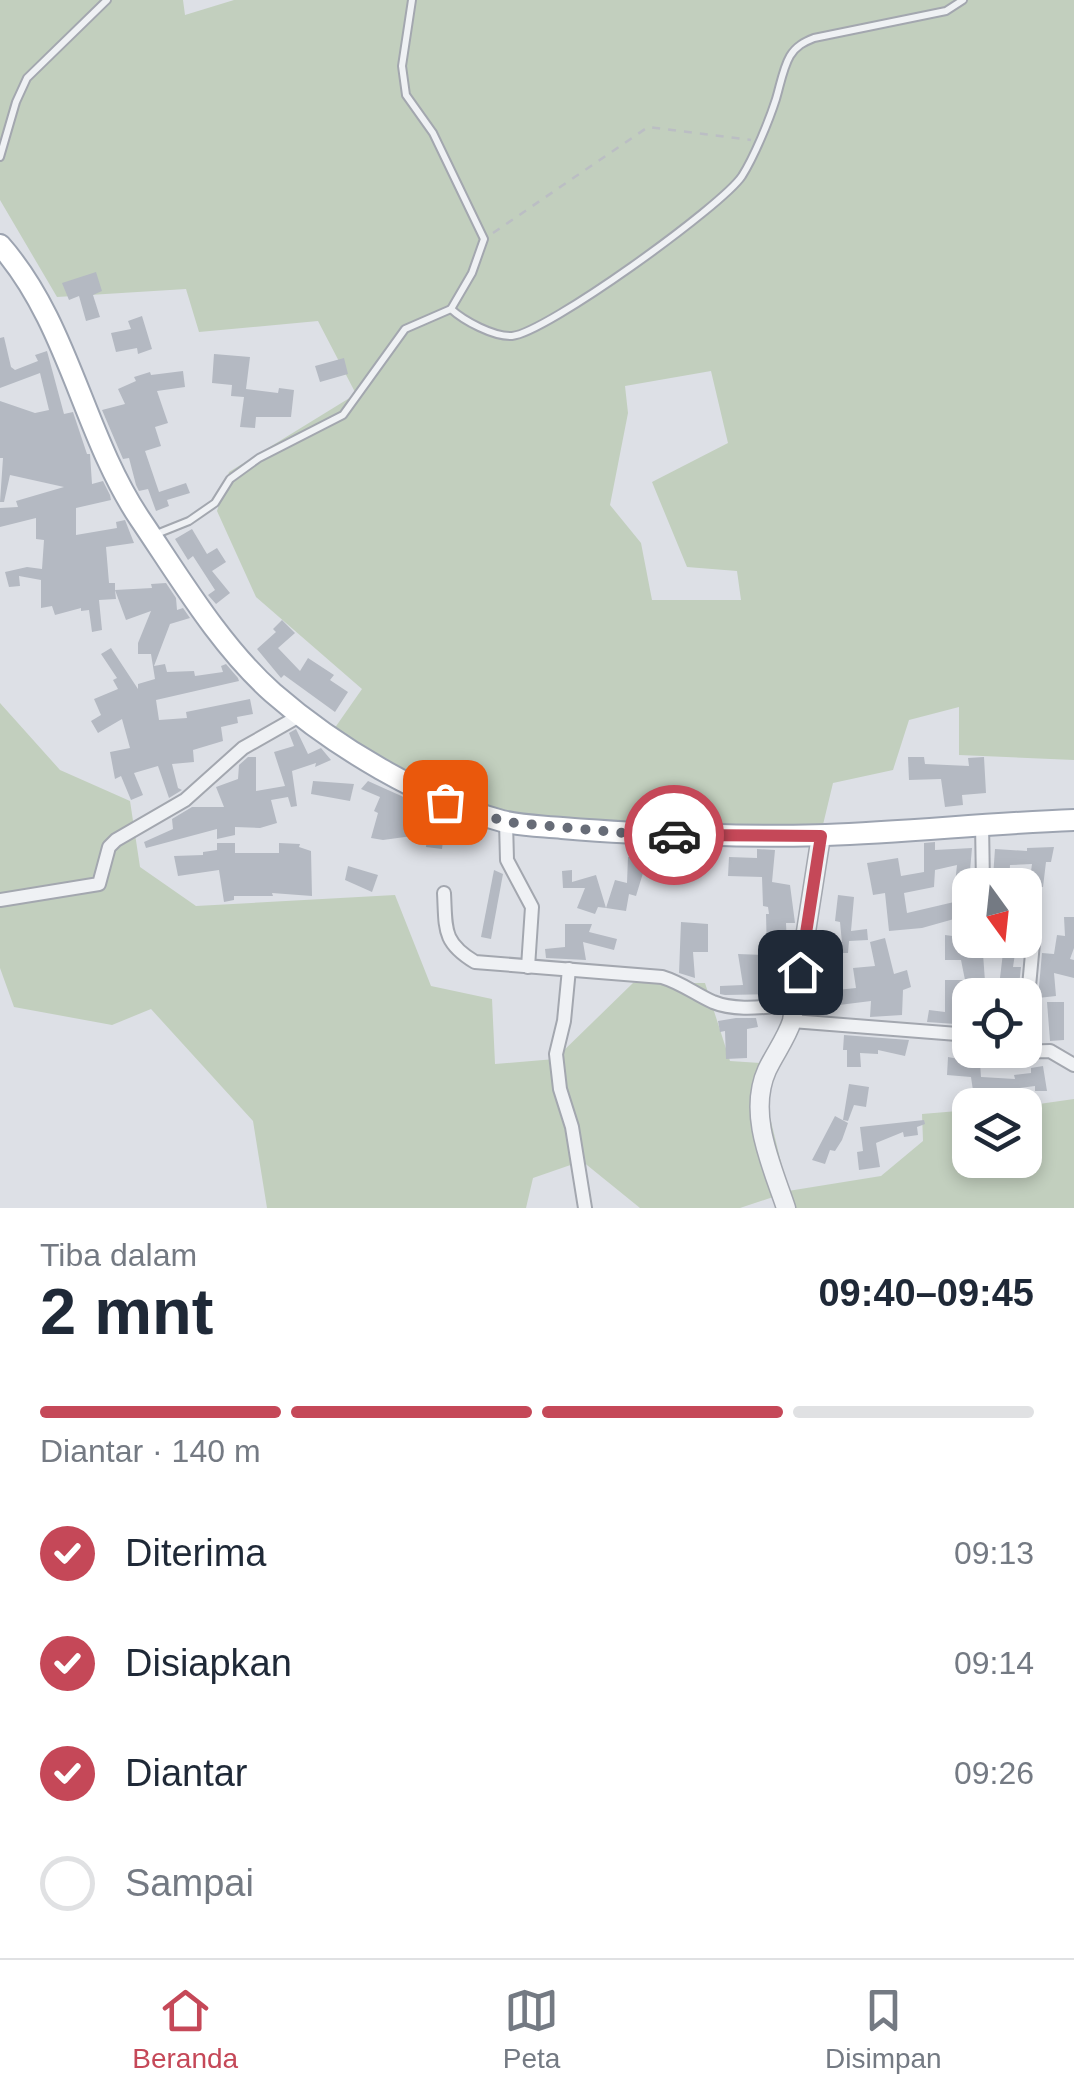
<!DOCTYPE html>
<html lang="id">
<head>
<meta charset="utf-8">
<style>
  :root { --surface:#fff; --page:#f2f2f3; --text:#1f2937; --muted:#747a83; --line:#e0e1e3; --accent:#c54858 }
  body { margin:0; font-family:Helvetica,sans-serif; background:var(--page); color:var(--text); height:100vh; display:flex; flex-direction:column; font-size:38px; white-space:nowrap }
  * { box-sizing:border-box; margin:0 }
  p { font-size:32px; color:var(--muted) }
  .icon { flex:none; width:55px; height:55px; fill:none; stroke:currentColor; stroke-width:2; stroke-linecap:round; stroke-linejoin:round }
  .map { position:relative; height:1208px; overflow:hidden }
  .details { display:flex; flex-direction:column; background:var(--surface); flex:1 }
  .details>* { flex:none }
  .needle { width:65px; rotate:165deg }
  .fabs { position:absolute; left:952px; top:868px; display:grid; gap:20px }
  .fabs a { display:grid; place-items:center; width:90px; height:90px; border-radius:20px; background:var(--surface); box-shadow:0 5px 15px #0003; font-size:50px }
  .pin { position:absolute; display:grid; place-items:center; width:85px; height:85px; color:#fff; margin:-42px; border-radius:20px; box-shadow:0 5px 15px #0006 }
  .courier { position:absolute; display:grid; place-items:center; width:100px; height:100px; margin:-50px; border:8px solid #c54858; border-radius:50%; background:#fff; color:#222; box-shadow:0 2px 12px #0007 }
  .headline em { font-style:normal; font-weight:800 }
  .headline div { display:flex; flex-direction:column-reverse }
  .headline { display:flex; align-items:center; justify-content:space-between; height:170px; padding:0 40px }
  h1 { font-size:65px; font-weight:800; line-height:75px }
  .bar { display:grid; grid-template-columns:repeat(4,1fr); gap:15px 10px; align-content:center; height:120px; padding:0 40px }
  .bar i { height:12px; border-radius:8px; background:var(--line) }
  .bar .on { background:var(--accent) }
  .bar p { grid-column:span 4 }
  ol { padding:0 40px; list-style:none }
  li { display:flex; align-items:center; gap:30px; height:110px }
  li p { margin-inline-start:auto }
  li .icon { padding:10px; border-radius:50%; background:var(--accent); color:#fff; stroke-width:4 }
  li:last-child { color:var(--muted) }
  li i { width:55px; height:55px; border:5px solid var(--line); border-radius:50% }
  .tab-bar { display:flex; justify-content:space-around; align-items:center; height:140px; border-top:2px solid var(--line); background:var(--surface); font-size:28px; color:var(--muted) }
  .tab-bar a { display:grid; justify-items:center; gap:5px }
  .tab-bar .on { color:var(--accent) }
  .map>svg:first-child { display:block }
  .green { fill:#c2cfbe; fill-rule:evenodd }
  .building { fill:#b4b9c2 }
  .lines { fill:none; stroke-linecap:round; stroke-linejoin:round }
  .service-casing { stroke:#a3a7af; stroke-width:10 }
  .minor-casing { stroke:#a3a7af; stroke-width:16 }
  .tertiary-casing { stroke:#a3a7af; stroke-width:21 }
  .primary-casing { stroke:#9da4b1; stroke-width:24 }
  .path { stroke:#bbbec4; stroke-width:2.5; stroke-dasharray:8 8; stroke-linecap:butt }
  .service { stroke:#eff1f4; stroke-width:6 }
  .minor { stroke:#eff1f4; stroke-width:12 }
  .tertiary { stroke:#eff1f4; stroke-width:18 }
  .primary { stroke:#fff; stroke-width:20 }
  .done { stroke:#676c77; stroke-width:10; stroke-dasharray:0 18 }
  .route { stroke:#c54858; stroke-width:12 }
</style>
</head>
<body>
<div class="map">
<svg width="1074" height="1208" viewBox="0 0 1074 1208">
  <rect width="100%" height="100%" fill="#dde0e6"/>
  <g class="green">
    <path d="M0,0H183L185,15L234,0H1074V760L959,755V707L909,720L893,770L833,783L821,833L504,817L412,781L332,732L362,689L256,597L217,511L229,472L356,394L318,321L199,332L186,289L57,297L0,200ZM711,371L728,443L652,482L687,567L737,571L741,600H652L641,543L610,505L628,413L625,386Z"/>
    <path d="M0,703L60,770L130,801L140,867L196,906L395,895L431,986L492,999L495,1064L555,1059L633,983H705L730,1061L775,1064L767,1105L788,1191L881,1176L923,1141L922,1114L970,1110V1160H1025V1106L1074,1099V1208H793L788,1192L740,1208H640L582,1161L533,1178L526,1208H267L253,1121L151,1009L112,1025L14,1007L0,968Z"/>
  </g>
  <g class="building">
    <path d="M96,272L102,291L93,295L100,317L86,321L79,296L69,300L62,283Z"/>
    <path d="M142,316L152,349L138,354L137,348L116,352L111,333L131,329L128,321Z"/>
    <path d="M4,337L11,367L15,370L38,361L35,355L47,351L64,414L73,412L87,454H90L92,484L103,481L110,495L111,500L76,508V535L117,528L116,522L125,520L134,543L106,547L109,583H115V590L152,588L151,584L166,583L176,598L177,610L183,608L190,618L170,624L154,666L165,664L167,672L194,671L195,676L223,672L221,666L226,664L238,678L239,681L156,700L159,720L187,718L186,712L250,699L253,714L237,717L238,723L221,727L223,741L193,750L194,762L172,764L178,788L182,790L169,798L158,766L134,773L143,795L131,800L121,776L115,779L110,752L130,748L122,719L98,733L91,721L101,715L94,699L118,689L113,680L117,678L101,654L111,648L138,689V684L155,679L151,654H138V643L151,611L126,620L115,590L116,599L99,600L102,630L92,632L89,610L81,611V608L55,615L52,606L41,608V580L19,576L20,586L9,587L5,572L27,567L42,569L44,540L36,539V518L0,527V508L18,507L16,501L64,487L10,475L4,502H0L3,458H0V401L35,413L49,410L40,373L0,388V338Z"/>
    <path d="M214,354L250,357L246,389L278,393L279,388L294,390L291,417H256L255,428L240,427L244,397L231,396L232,385L212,383Z"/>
    <path d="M344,358L348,374L320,382L315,366Z"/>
    <path d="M183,371L185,387L157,391L168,423L155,427L161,446L145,451L159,492L186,483L190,493L167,500L169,506L156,511L148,489L139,491L136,485L129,458L123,459L102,410L125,404L118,389L136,381L134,377L150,372L151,375Z"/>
    <path d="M192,529L207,554L217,548L226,562L212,571L230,593L216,604L208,595L215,590L193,556L188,560L175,539Z"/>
    <path d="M282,620L295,633L278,648L300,671L308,658L334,675L330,680L348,692L335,712L284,675L281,678L257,649L276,632L273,629Z"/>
    <path d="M296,729L308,754L321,748L331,760L315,767L316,763L292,771L297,806L291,807L288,797L271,800L277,823L260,828L235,827V835L217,839V829L146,848L144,842L173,829L172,819L192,807H224L216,787L238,779L239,765L248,757H256V791L285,786L274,752L294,746L289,733Z"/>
    <path d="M908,757H924L925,764L969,766L968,758L984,757L986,793L962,795L963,805L945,807L941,779L909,780Z"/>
    <path d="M313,781L354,784L350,801L311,794Z"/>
    <path d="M368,781L428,808L425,824L455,827V832L444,833L442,849L426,847L427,834L383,840L371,838L378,813L374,811L380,797L361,789Z"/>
    <path d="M935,842V850L972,848L969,882L955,884L957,865L935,870L934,887L904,893L907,913L967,899L970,902L968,915L955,913L954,919L922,928L889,931L885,893L873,895L867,863L898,858L901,876L924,872V843Z"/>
    <path d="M217,843H235V853H279V843L300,844L299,847L311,851L312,896L272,893L273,896H234V900L224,902L219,870L178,876L174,856L203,855V852L217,850Z"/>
    <path d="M1054,847L1051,862H1046L1043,887L1029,886L1032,864L1010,865L1009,885H997L998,877H993L995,849L1027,851V848Z"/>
    <path d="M757,849L775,850L772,882L790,885L795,923H786L787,946L783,966L770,964L774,994L725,995L720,994V986L743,985L738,954L767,955L766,914H769L768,907L763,906L762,877L728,876L729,857L757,858Z"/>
    <path d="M660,850L700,854L698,878L643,873L636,896L629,894L626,911L606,908L615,880L627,883L628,857L659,856Z"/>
    <path d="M348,866L378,875L372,892L345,880Z"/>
    <path d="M494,870L503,874L491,939L481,937Z"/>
    <path d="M572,870V882L596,875L606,908L598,907L595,914L577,908L585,888H563L562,871Z"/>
    <path d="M838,895L854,897L851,931L867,929L868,940L849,941L848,953H843L840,922L835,921Z"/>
    <path d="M1064,917H1074V948L1070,959L1074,960V978L1054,973L1056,996L1038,998L1042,953L1054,954L1057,935L1065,936Z"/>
    <path d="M681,922L708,924V952H693L695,978L679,973Z"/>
    <path d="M565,924H592L589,932L617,939L614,950L583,942L586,960L546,958L545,949L565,947Z"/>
    <path d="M945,935L982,940L986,995H970V1025L927,1022L929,1010L945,1012V980H965L961,960H945Z"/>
    <path d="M885,938L894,974L907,970L911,987L903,990L902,1015L870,1017L871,1001L839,1005L837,990L856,988L853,968L875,966L870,942Z"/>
    <path d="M1004,944L1016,947L1013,967H1021L1018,995H998Z"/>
    <path d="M1047,1002H1064V1040L1050,1041Z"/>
    <path d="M736,1018H756L758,1027L747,1029V1058L726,1059L725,1031L720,1032L718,1021Z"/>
    <path d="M844,1035L869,1037L909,1040L905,1056L878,1050V1054L860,1053L861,1067H847V1050H843Z"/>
    <path d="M948,1057L980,1063L981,1077L1015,1079L1014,1075L1031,1073V1068L1043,1066L1047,1091H1035V1086L1006,1090V1095H992L993,1101L975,1104L971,1077L947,1075Z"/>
    <path d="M849,1084L869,1087L866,1107L854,1105L848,1121L843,1120Z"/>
    <path d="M835,1116L848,1123L842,1140L835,1151L830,1150L825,1164L812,1160Z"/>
    <path d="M924,1120L925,1124L917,1127L918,1135L904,1137L903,1132L876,1143L880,1167L859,1170L857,1152L863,1151L860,1127Z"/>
  </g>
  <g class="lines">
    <g class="service-casing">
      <g id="service">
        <path d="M412,0L402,66L406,95L433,133L484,239L472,273L451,309"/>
        <path d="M0,157L16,102L27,78L107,0"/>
        <path d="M154,535L189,521L215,503L230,479L259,458L343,415L405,329L451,309C464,321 494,337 512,336C546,333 722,206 742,176C754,157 769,121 776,99C780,86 783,68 790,56C796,46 804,42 814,38L946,11L963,0"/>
      </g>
    </g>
    <g class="minor-casing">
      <g id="minor">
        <path d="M506,822L507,860L532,907L528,967"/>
        <path d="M982,823L983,885"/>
        <path d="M444,893C446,929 442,942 475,962L662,977C682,983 695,994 713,1002C737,1012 770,1006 795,1005"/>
        <path d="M0,900L99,884L109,847L116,840L185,800L243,748L301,715"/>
        <path d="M1023,940L1033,943L1027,1008L1030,1052"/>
        <path d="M569,969L564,1021L556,1054L560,1089L572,1127L585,1208"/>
        <path d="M792,1021L970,1035"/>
        <path d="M974,1050L975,1053L1050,1051L1074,1065"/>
      </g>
    </g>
    <g class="tertiary-casing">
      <path id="tertiary" d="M786,1208C772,1166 747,1114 767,1070C775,1053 786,1039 792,1021L821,836"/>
    </g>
    <g class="primary-casing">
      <path id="primary" d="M0,245C69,323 83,434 140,519C180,578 220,646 273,693C335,747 422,799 502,821C521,826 542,826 562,828C599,831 637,834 675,834C725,835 775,837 826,835C909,832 991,823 1074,820"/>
    </g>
    <path class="path" d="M493,233L648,127L751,140"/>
    <use href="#service" class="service"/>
    <use href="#minor" class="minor"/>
    <use href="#tertiary" class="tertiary"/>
    <use href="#primary" class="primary"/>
  </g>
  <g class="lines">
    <path class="done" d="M445,802L506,822L635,834L674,835"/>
    <path class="route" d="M674,835L821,836L800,972"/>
  </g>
</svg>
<div class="fabs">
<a><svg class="needle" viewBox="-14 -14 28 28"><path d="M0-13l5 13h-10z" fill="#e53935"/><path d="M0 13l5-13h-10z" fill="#747a83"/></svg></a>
<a><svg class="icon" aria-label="locate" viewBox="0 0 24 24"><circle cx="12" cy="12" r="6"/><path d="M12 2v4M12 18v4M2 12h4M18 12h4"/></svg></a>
<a><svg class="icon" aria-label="layers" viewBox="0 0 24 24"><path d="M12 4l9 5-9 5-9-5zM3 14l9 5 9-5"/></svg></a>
</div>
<div class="pin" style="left:445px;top:802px;background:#ea580c"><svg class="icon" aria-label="bag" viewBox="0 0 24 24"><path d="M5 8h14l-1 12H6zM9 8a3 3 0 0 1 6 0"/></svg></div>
<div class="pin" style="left:800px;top:972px;background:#1f2937"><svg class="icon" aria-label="home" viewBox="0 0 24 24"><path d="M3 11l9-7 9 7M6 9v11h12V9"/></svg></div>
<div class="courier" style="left:674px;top:835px"><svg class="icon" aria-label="car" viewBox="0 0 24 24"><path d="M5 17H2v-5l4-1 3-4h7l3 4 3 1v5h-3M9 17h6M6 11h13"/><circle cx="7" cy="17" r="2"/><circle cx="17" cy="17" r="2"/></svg></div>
</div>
<section class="details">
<div class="headline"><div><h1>2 mnt</h1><p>Tiba dalam</p></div><em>09:40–09:45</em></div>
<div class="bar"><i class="on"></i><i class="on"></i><i class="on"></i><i></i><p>Diantar · 140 m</p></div>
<ol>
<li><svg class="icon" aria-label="check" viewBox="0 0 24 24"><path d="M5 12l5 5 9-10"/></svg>Diterima<p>09:13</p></li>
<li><svg class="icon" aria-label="check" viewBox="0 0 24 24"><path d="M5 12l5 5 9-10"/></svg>Disiapkan<p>09:14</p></li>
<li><svg class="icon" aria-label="check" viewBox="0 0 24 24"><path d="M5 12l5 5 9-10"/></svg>Diantar<p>09:26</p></li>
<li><i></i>Sampai</li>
</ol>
</section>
<nav class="tab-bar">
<a class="on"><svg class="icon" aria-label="home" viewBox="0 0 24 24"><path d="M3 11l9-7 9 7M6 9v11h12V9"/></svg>Beranda</a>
<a><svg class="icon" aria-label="map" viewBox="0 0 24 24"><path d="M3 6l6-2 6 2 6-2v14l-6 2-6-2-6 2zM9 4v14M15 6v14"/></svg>Peta</a>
<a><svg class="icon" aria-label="saved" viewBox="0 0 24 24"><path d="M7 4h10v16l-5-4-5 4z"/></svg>Disimpan</a>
</nav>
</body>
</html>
